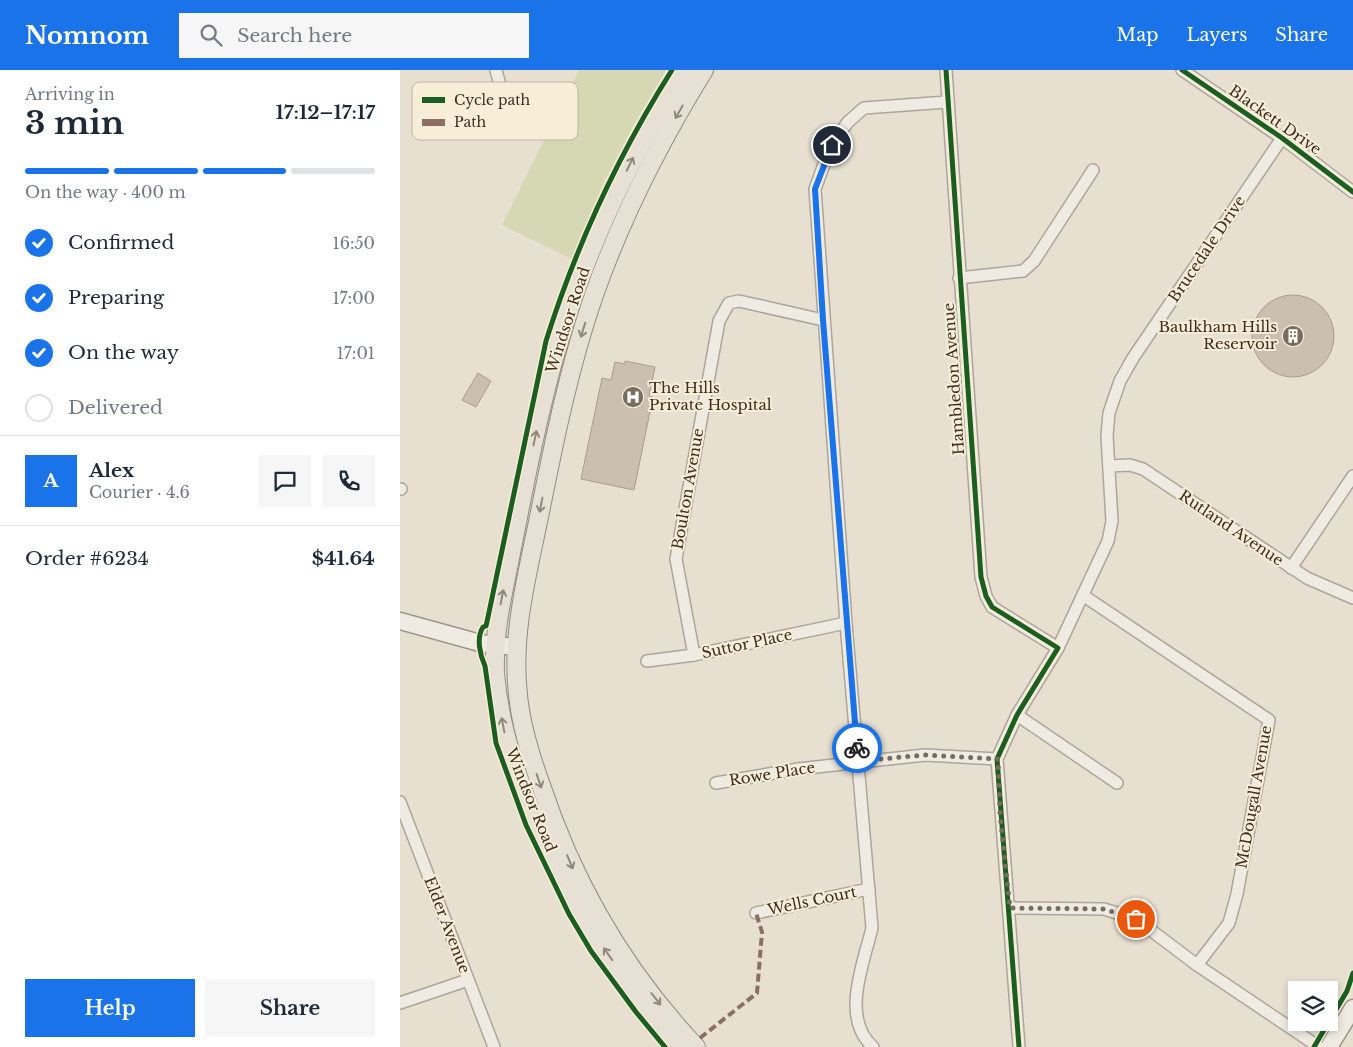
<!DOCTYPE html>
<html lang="en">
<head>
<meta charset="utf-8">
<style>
  :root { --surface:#fff; --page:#f6f6f7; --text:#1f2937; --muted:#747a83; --line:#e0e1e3; --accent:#1a73e8 }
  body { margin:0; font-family:"Libre Baskerville",serif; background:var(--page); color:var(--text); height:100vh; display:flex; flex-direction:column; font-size:19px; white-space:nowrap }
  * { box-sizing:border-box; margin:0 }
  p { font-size:16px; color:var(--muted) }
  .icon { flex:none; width:28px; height:28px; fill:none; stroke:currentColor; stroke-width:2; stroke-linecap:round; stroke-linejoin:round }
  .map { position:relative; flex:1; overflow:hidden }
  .side { display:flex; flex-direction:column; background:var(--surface); width:400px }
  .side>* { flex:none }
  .tools { position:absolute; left:888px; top:911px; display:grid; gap:10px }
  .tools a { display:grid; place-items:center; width:50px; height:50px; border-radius:0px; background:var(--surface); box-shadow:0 2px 8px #0003; font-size:25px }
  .pin { position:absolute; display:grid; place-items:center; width:42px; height:42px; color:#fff; margin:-21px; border:2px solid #fff; border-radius:50%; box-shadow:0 1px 5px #0007 }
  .courier { position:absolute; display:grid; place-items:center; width:50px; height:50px; margin:-25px; border:4px solid #1a73e8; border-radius:50%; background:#fff; color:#222; box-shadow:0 1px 6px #0007 }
  .headline em { font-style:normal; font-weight:800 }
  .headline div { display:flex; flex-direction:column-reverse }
  .headline { display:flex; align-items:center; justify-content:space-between; height:85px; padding:0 25px }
  h1 { font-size:32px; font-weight:800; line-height:38px }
  .bar { display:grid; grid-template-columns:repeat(4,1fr); gap:8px 5px; align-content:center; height:60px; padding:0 25px }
  .bar i { height:6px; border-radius:4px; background:var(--line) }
  .bar .selected { background:var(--accent) }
  .bar p { grid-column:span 4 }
  .line { display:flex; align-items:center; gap:12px; padding:0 25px; border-top:1px solid var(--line) }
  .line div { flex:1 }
  .round { display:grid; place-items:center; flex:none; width:52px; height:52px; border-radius:0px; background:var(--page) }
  ol { padding:0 25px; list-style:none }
  li { display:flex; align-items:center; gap:15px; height:55px }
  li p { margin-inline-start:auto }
  li .icon { padding:5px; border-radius:50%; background:var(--accent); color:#fff; stroke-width:4 }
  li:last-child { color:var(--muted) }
  li i { width:28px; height:28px; border:2px solid var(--line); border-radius:50% }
  .action { display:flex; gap:10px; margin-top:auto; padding:10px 25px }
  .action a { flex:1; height:58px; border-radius:0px; background:var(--accent); color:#fff; font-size:20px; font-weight:800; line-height:58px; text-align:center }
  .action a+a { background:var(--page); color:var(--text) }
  header { display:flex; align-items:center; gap:30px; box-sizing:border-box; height:70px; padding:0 25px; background:var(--accent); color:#fff }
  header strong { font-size:24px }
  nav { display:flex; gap:28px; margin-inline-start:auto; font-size:18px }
  .search { width:350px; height:45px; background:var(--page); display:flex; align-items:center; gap:12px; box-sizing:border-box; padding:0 18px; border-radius:0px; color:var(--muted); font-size:19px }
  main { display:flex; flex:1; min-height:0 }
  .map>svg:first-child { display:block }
  .green { fill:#d6d7b3 }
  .building { fill:#cbbfb2; stroke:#a89c90 }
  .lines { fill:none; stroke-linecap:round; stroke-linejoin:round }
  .street-casing { stroke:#ada599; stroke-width:14 }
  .secondary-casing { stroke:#9c958a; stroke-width:19 }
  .primary-casing { stroke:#928b80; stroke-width:20 }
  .street { stroke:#efebe3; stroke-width:11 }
  .secondary { stroke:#efebe3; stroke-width:16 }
  .primary { stroke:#e6e1d4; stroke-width:18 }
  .quiet { stroke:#8d6e63; stroke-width:4; stroke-dasharray:8 4; stroke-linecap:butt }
  .cycleway-casing { stroke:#f7eed8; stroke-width:8 }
  .cycleway { stroke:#1b5e20; stroke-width:5 }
  .oneway { stroke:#92887a }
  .done { stroke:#786c5e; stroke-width:5; stroke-dasharray:0 9 }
  .route { stroke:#1a73e8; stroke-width:6 }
  .labels { text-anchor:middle; stroke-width:4; stroke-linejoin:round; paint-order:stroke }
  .street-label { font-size:15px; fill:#3d2e20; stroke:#f7eed8 }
  .poi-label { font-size:15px; fill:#3d2e20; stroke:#f7eed8; text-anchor:end }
  .key { fill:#f7eed8; stroke:#bfb4a1; stroke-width:1 }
  .key-label { font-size:14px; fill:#3d2e20 }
</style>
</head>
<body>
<header>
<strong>Nomnom</strong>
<div class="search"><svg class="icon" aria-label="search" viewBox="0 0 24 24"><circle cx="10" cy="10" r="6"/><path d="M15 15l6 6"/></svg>Search here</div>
<nav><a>Map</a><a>Layers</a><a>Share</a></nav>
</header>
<main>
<section class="side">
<div class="headline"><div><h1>3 min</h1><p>Arriving in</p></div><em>17:12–17:17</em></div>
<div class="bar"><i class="selected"></i><i class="selected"></i><i class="selected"></i><i></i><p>On the way · 400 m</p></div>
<ol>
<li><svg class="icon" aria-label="check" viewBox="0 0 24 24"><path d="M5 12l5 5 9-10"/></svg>Confirmed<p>16:50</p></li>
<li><svg class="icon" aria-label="check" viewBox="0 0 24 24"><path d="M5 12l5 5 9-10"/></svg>Preparing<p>17:00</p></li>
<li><svg class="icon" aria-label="check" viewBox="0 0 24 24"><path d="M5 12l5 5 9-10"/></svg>On the way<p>17:01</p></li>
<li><i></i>Delivered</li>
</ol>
<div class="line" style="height:90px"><b class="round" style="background:var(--accent);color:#fff">A</b><div><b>Alex</b><p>Courier · 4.6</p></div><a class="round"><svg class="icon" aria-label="chat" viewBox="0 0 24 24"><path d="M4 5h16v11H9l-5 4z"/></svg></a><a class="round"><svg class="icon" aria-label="phone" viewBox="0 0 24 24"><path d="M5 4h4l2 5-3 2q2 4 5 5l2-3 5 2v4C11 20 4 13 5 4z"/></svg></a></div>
<div class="line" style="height:65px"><div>Order #6234</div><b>$41.64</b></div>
<div class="action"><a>Help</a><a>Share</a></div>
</section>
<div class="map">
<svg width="953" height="977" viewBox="0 0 953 977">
  <rect width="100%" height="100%" fill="#e7e0d1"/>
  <path class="green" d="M179,0H266L234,54L202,116L172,189L102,155Z"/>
  <g class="building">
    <circle cx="893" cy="266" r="41"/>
    <path d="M225,291L255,297L249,326L253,327L234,420L181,409L202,308L211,310L215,292L225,294Z"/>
    <path d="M78,303L91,311L76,337L62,330Z"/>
  </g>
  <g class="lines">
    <g class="street-casing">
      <g id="street">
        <path d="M96,0L103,27"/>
        <path d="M546,0L581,507L586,526L592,537L658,578"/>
        <path d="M782,0L882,68L953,122"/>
        <path d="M559,208L623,201L634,191L693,100"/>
        <path d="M709,396L730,395L743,399L907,508L953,528"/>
        <path d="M0,419H1"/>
        <path d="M891,498L953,406"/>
        <path d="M684,526L869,650L837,824L829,853L797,895"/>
        <path d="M294,585L276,489L319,251L329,233L339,231L423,250"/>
        <path d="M247,591L294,585L446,553"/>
        <path d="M617,645L717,713"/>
        <path d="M316,713L398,699L525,685L597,689"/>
        <path d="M0,732L94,977"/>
        <path d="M610,838L704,839L736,849L797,895L919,977"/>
        <path d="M356,843L469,819"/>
        <path d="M0,933L68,910"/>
        <path d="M473,977C440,948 464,892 472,858L446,553L415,119L431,75L448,52L464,38L547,32"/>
        <path d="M619,977L597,689L617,645L658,578L708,471L712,451L707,366L709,343L720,311L733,288L882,68"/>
      </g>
    </g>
    <g class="secondary-casing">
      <g id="secondary">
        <path d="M0,551L80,573L115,577"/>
        <path d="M929,977L953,938"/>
      </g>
    </g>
    <g class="primary-casing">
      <g id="primary">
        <path d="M281,977C268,963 254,950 243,935C177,846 104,715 95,603C94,577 97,553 102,528C119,445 133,362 156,281C185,181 229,87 285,0"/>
        <path d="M296,977C226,903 174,814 142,718C131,688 121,657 118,625C111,565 127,506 139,447C154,372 169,297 194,225C222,146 260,71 304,0"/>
      </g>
    </g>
    <use href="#street" class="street"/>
    <use href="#secondary" class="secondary"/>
    <use href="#primary" class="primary"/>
    <path class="quiet" d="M300,968L357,923L362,862L356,843"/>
    <g class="cycleway-casing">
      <g id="cycleway">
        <path d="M546,0L581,507L586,526L592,537L658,578L617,645L597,689L619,977"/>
        <path d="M782,0L882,68L953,122"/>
        <path d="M265,977L236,942L191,881L169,844L126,755L96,673L85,596C80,585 76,568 83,557L86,556L88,547L146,271C176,176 219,84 272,0"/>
        <path d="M914,977L947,921L953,903"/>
      </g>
    </g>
    <use href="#cycleway" class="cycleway"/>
  </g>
  <defs><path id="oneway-shaft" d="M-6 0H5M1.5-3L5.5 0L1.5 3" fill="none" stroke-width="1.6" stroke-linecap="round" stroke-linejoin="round" transform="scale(1.25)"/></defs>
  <g class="oneway">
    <use href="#oneway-shaft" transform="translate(279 42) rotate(120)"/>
    <use href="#oneway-shaft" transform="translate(230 94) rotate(-64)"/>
    <use href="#oneway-shaft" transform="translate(183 260) rotate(107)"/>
    <use href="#oneway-shaft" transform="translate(135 368) rotate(-78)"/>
    <use href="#oneway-shaft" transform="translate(141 435) rotate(101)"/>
    <use href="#oneway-shaft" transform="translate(102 527) rotate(-79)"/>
    <use href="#oneway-shaft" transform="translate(103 655) rotate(-101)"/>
    <use href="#oneway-shaft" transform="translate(139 711) rotate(71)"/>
    <use href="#oneway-shaft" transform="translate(170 792) rotate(67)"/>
    <use href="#oneway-shaft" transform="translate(208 884) rotate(-125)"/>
    <use href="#oneway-shaft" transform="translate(256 929) rotate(52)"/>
  </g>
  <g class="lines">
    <path class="done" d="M457,678L458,691L525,685L598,689L600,744L610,838L704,839L736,849"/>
    <path class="route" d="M432,75L415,119L423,250L457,678"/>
  </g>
  <defs>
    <g id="building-disc" transform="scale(1.125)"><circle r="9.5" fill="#786c5e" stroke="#f7eed8"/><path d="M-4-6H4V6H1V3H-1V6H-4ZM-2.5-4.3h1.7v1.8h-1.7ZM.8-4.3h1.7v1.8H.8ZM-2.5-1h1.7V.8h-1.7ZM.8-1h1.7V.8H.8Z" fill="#fff"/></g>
    <g id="hospital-disc" transform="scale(1.125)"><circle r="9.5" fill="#786c5e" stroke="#f7eed8"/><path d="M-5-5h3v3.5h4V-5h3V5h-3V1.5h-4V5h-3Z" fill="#fff"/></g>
  </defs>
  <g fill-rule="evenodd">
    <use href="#building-disc" x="893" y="266"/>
    <use href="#hospital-disc" x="233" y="327"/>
  </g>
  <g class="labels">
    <g class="street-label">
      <text transform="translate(875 50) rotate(35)" y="5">Blackett Drive</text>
      <text transform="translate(807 179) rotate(-56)" y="5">Brucedale Drive</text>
      <text transform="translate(168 250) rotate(-72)" y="5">Windsor Road</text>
      <text transform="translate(554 309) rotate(-94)" y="5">Hambledon Avenue</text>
      <text transform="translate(288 419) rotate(-80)" y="5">Boulton Avenue</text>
      <text transform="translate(831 458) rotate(34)" y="5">Rutland Avenue</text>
      <text transform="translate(347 574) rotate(-12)" y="5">Suttor Place</text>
      <text transform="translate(372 704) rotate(-9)" y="5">Rowe Place</text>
      <text transform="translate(854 727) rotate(-80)" y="5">McDougall Avenue</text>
      <text transform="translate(131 730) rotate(68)" y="5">Windsor Road</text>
      <text transform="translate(412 831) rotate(-12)" y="5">Wells Court</text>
      <text transform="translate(47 855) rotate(69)" y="5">Elder Avenue</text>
    </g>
    <g class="poi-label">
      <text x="877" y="262">Baulkham Hills<tspan x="877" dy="17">Reservoir</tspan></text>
      <text x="249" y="323" text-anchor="start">The Hills<tspan x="249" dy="17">Private Hospital</tspan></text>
    </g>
  </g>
  <rect x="12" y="12" width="166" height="58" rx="8" class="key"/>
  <rect x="22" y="27" width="23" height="6" fill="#1b5e20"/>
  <rect x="22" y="49" width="23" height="7" fill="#8d6e63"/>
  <g class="key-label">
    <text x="54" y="35">Cycle path</text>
    <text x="54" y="57">Path</text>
  </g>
</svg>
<div class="tools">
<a><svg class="icon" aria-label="layers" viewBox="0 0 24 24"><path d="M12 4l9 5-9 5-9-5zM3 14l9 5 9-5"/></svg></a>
</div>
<div class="pin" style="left:736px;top:849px;background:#ea580c"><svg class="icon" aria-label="bag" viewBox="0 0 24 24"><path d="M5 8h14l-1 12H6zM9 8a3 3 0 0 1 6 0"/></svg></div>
<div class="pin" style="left:432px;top:75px;background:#1f2937"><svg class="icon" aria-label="home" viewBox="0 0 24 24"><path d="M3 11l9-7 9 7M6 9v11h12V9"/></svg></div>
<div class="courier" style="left:457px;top:678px"><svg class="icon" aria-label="bike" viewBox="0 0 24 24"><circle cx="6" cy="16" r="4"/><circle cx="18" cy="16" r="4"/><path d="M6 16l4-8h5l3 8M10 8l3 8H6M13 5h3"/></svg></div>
</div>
</main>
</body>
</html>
